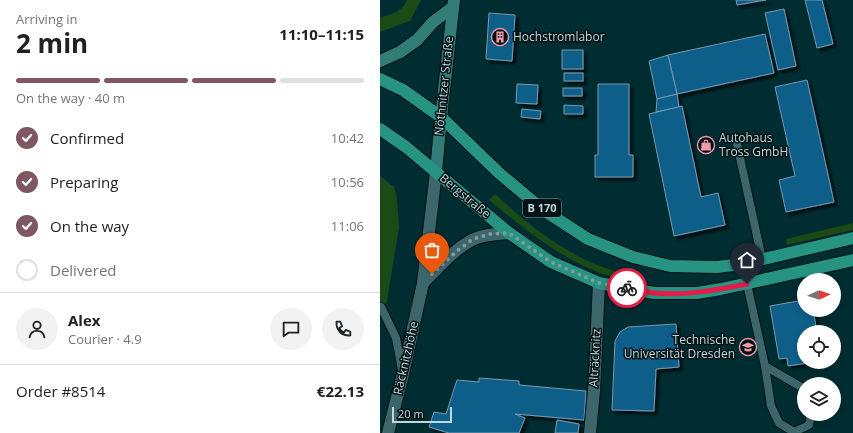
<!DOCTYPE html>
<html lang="en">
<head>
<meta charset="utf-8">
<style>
  :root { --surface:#fff; --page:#f2f2f2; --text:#202124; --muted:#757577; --line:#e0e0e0; --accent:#7f5760 }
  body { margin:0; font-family:"Open Sans",sans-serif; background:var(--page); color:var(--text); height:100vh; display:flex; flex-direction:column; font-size:15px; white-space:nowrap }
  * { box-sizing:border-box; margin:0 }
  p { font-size:13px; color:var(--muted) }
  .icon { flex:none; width:22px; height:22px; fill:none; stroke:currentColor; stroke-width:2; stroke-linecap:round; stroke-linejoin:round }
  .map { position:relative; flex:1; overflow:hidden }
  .drawer { display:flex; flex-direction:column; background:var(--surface); width:380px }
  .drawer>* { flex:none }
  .needle { width:26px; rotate:86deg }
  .tools { position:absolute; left:417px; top:273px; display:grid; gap:8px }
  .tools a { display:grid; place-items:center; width:44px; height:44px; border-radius:50%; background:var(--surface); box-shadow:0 2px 6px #0003; font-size:20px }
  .scale { position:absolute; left:12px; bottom:10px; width:60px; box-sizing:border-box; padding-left:4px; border:2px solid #c2d7da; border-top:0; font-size:11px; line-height:14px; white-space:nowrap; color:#c2d7da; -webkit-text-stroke:3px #031315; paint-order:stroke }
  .pin { position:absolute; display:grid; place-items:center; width:34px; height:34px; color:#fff; margin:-41px -17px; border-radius:50% 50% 50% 0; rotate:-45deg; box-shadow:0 0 4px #0007 }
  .pin .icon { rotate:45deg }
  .courier { position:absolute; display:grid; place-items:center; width:40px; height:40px; margin:-20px; border:3px solid #e11d48; border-radius:50%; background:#fff; color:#222; box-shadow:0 1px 5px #0007 }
  .summary em { font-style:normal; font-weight:700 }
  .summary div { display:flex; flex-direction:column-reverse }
  .summary { display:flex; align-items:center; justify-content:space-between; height:68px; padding:0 16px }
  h1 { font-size:26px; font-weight:700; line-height:30px }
  .bar { display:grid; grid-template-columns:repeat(4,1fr); gap:6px 4px; align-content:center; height:48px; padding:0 16px }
  .bar i { height:5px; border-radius:3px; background:var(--line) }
  .bar .on { background:var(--accent) }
  .bar p { grid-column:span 4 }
  .line { display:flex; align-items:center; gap:10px; padding:0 16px; border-top:1px solid var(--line) }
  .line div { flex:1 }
  .round { display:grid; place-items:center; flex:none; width:42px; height:42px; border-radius:21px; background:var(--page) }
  ol { padding:0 16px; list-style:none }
  li { display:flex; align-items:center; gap:12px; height:44px }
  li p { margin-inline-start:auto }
  li .icon { padding:4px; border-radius:50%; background:var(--accent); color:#fff; stroke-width:4 }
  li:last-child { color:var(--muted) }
  li i { width:22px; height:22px; border:2px solid var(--line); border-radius:50% }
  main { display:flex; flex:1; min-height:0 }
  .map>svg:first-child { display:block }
  .green { fill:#1a4a16 }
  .building { fill:#0e5f8a; stroke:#7a98ad; filter:url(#shadow) }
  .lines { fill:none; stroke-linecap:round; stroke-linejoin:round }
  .lane-casing { stroke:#011316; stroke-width:10 }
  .street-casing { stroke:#011316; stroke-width:14 }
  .secondary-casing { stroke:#011316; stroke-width:14 }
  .primary-casing { stroke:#011316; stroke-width:14 }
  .lane { stroke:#3d666c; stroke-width:8 }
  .street { stroke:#3d666c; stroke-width:12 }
  .secondary { stroke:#327c78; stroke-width:12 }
  .primary { stroke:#269383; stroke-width:12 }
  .done { stroke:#7e9c9f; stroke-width:4; stroke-dasharray:0 7.2 }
  .route { stroke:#e11d48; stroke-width:5 }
  .labels { text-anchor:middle; stroke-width:3; stroke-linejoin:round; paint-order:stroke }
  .shield { fill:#031315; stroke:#899c9f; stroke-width:1 }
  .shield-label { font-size:11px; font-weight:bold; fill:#c2d7da }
  .poi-label { font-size:12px; fill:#c2d7da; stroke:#031315; text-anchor:start }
  .street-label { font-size:12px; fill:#c2d7da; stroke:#031315 }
</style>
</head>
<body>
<main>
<section class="drawer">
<div class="summary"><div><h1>2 min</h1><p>Arriving in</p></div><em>11:10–11:15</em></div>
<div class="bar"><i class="on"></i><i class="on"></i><i class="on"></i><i></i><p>On the way · 40 m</p></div>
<ol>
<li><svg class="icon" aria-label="check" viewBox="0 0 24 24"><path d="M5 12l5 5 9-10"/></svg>Confirmed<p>10:42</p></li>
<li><svg class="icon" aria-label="check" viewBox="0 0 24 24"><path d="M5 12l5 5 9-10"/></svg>Preparing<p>10:56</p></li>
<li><svg class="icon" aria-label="check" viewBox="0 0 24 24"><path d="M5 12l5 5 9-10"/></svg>On the way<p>11:06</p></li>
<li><i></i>Delivered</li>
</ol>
<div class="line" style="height:72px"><a class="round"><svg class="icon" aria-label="person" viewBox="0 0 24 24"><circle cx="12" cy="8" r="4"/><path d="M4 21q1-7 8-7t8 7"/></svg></a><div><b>Alex</b><p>Courier · 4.9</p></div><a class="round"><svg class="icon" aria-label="chat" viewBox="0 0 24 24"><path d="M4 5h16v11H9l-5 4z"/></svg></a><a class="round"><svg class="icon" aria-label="phone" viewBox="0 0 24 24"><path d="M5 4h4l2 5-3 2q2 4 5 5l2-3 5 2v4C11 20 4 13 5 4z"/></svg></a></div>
<div class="line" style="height:52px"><div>Order #8514</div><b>€22.13</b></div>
</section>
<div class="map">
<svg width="473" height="433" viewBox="0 0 473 433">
  <defs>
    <filter id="shadow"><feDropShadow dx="3.5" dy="3.5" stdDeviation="1" flood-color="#0009"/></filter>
  </defs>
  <rect width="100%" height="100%" fill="#002d32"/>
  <g class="green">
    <path d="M27,0H41L30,21L0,32V17C12,15 22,11 27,0Z"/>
    <path d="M0,176L14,187L17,199L19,228L6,306L0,307Z"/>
    <path d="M115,194C140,217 166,239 196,255C212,264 230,270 247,275L246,280C235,277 223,275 213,270C172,252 144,229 109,200Z"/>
    <path d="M473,223V230L407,245L406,239Z"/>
  </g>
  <g class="building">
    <path d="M356,0H386L357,5Z"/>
    <path d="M425,0H442L453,44L437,48Z"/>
    <path d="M404,9L416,66L398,70L385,13Z"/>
    <path d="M109,13L135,15L132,61L106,59Z"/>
    <path d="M385,34L394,73L297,94L288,55Z"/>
    <rect x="182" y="50" width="21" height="19"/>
    <path d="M288,55L297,94L277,99L269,61Z"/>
    <rect x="184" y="73" width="19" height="8"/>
    <path d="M427,80L454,202L406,212L399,180L415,176L395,87Z"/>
    <path d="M137,84L158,85L157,104L136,103Z"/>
    <path d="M218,84H249V155H253V177H215V155H218Z"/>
    <rect x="183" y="88" width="19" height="8"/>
    <path d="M297,94L299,107L276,112L277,99Z"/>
    <path d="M184,105L203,106V114H184Z"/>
    <path d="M302,106L321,197L338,193L345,225L294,236L269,114Z"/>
    <path d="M142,109L161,111L160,119L141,117Z"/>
    <path d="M424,300V310H433L437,332H424V362L428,363L408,366L407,358L399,359L390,306Z"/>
    <path d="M296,324L299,367L276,369L274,411L232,410L235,341L240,332L248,327Z"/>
    <path d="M99,378L139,381V385L206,391L204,420L135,414L145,418L139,433H69L49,427L54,412L66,414L77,380L99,382Z"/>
    <path d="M177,420L199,424L198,433H175Z"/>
  </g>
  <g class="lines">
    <g class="lane-casing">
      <g id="lane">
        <path d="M357,144L382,259"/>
        <path d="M367,284L385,366L391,406L399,423L414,432L429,425L431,414"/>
        <path d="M1,307L16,338L22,370"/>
        <path d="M385,366L423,388L424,390"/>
      </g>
    </g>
    <g class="street-casing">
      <g id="street">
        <path d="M43,283C58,268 73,250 92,240C103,234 117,234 129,233"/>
        <path d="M8,433L23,374L43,283L56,172"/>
        <path d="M210,433L214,391L219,283"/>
      </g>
    </g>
    <g class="secondary-casing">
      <g id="secondary">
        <path d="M0,61L20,52L37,40L53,22L73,7"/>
        <path d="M56,172L61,117L74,0"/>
      </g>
    </g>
    <g class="primary-casing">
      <g id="primary">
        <path d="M0,79L23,90L61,117L119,173L162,209L208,239L253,257L290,266L337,267L362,264L473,238"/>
        <path d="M0,129L26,147L129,233L171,262L219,283L274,293H317L341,289L473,260"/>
      </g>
    </g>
    <use href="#lane" class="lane"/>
    <use href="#street" class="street"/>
    <use href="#secondary" class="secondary"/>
    <use href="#primary" class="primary"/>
  </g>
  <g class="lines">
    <path class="done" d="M52,274L78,250L93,239L110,234L129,233L171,262L219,283L247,288"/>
    <path class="route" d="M247,288C256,290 265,292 274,293C305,296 337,290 367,284"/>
  </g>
  <defs>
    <g id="building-ring" transform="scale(0.9)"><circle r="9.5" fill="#031315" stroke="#f39aaa" stroke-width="1.5"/><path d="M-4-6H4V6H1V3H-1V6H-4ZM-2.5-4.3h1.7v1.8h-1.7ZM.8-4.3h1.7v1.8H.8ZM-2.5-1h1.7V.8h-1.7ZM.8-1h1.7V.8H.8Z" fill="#f39aaa"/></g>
    <g id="shop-ring" transform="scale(0.9)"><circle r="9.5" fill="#031315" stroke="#f39aaa" stroke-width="1.5"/><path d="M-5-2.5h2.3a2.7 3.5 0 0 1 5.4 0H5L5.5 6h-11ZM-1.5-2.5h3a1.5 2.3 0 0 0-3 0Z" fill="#f39aaa"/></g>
    <g id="university-ring" transform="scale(0.9)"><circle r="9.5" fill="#031315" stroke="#f39aaa" stroke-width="1.5"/><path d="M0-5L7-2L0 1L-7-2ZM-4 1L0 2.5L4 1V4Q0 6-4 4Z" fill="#f39aaa"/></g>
  </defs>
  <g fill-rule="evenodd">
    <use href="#building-ring" x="120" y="37"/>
    <use href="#shop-ring" x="326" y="145"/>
    <use href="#university-ring" x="368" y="347"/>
  </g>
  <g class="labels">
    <rect class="shield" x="143" y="199" width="38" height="18" rx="3"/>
    <g class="shield-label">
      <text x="162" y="212">B 170</text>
    </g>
    <g class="poi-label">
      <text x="133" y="41">Hochstromlabor</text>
      <text x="339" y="142">Autohaus<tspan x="339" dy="14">Tross GmbH</tspan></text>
      <text x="355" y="344" text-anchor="end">Technische<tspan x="355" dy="14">Universität Dresden</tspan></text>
    </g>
    <g class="street-label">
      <text transform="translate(64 86) rotate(-84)" y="4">Nöthnitzer Straße</text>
      <text transform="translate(85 196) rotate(40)" y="4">Bergstraße</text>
      <text transform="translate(26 358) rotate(-77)" y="4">Räcknitzhöhe</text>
      <text transform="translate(215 358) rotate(-87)" y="4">Alträcknitz</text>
    </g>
  </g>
</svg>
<div class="tools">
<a><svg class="needle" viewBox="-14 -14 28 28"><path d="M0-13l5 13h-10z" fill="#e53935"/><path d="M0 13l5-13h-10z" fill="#757577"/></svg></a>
<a><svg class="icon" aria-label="locate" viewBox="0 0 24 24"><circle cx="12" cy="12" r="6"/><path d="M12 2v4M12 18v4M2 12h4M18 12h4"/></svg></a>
<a><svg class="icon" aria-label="layers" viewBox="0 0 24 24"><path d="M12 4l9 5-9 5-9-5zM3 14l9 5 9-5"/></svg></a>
</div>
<div class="scale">20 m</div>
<div class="pin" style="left:52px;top:274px;background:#ea580c"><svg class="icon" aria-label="bag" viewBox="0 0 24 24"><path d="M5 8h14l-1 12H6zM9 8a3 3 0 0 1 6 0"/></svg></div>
<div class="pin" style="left:367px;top:284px;background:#1f2937"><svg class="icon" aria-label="home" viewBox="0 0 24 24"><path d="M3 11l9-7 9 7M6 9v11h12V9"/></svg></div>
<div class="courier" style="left:247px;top:288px"><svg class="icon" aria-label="bike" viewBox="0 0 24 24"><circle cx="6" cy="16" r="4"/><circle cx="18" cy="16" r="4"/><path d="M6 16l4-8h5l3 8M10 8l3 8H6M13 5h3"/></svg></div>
</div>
</main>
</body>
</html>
